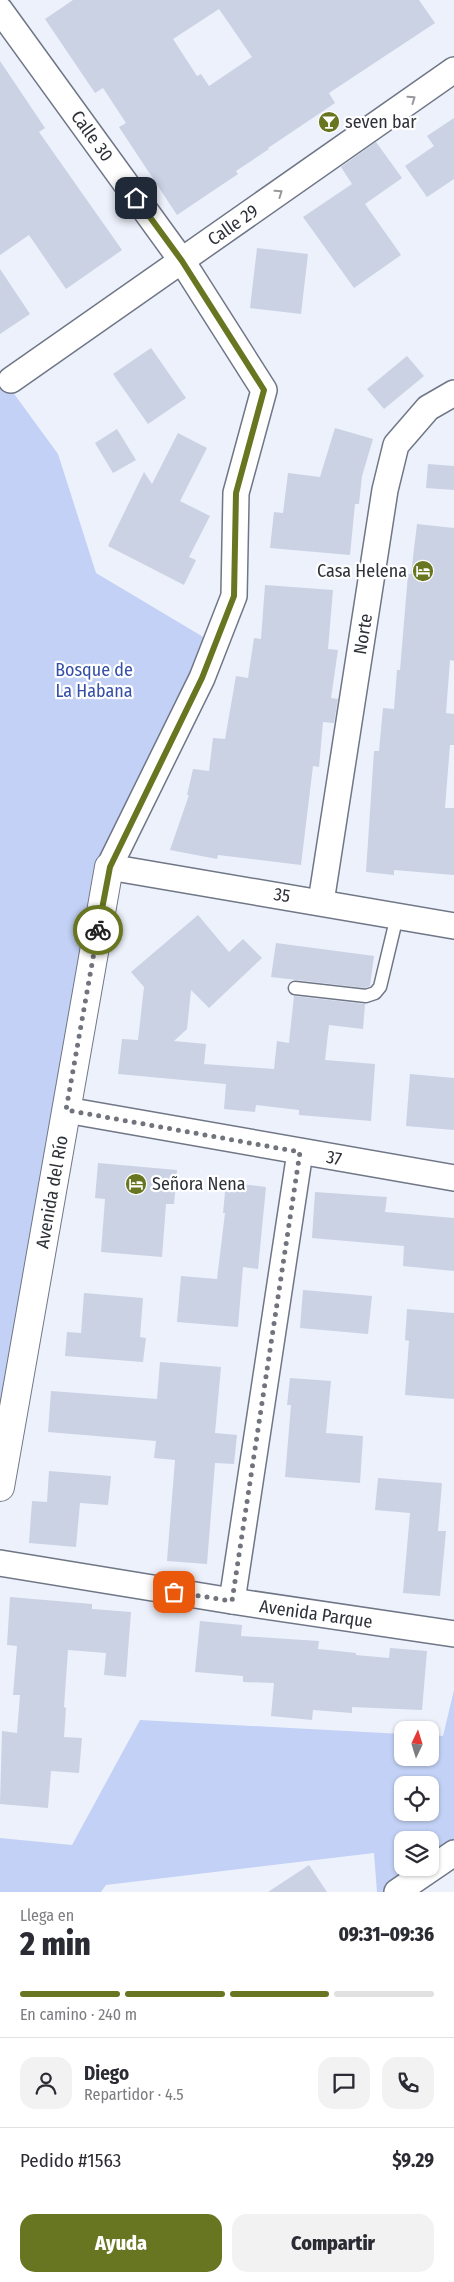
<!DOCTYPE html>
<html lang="es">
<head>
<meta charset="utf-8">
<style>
  :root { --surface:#fff; --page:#f2f2f3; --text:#2b2b33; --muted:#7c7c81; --line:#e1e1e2; --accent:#697621 }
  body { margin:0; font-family:"Fira Sans Condensed",sans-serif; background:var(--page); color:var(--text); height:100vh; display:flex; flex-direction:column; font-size:19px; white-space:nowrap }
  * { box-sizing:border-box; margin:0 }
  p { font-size:16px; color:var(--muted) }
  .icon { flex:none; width:28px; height:28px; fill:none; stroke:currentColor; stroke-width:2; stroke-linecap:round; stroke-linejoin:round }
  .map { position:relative; height:1892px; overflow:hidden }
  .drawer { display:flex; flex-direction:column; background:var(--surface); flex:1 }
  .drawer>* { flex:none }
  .needle { width:32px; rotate:4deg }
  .controls { position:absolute; left:394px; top:1721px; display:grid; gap:10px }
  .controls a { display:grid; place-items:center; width:45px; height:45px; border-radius:10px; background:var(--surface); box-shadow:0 1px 4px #0004; font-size:25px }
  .pin { position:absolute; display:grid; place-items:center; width:42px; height:42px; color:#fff; margin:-21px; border-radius:10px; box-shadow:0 2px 8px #0006 }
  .courier { position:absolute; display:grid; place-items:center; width:50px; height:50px; margin:-25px; border:4px solid #697621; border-radius:50%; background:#fff; color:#222; box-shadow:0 1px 6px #0007 }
  .summary em { font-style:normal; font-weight:800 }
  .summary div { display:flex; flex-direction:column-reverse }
  .summary { display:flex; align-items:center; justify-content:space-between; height:85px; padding:0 20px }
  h1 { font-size:32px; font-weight:800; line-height:38px }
  .bar { display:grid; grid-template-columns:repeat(4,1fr); gap:8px 5px; align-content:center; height:60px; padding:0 20px }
  .bar i { height:6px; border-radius:4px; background:var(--line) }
  .bar .on { background:var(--accent) }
  .bar p { grid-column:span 4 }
  .line { display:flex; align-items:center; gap:12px; padding:0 20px; border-top:1px solid var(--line) }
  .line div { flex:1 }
  .round { display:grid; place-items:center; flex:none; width:52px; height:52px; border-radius:15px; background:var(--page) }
  .cta { display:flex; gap:10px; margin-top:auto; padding:10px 20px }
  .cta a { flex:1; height:58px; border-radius:15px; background:var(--accent); color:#fff; font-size:20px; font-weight:800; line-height:58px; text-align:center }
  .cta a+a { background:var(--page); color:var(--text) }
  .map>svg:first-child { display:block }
  .green { fill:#c2d1f5; fill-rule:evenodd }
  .building { fill:#cad2e4; fill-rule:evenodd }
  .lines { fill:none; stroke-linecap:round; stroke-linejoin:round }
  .lane-casing { stroke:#6f7686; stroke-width:15 }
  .street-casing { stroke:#6f7686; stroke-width:28 }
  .secondary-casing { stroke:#6f7686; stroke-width:30 }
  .lane { stroke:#fff; stroke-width:12 }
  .street { stroke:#fff; stroke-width:25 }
  .secondary { stroke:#fff; stroke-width:28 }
  .oneway { stroke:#96989c }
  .done { stroke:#71747d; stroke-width:5; stroke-dasharray:0 9 }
  .route { stroke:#697621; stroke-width:6 }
  .labels { text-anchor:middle; stroke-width:4.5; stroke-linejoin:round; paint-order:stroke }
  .poi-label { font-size:18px; fill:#2e3138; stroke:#fff; text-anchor:start }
  .street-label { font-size:18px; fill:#2e3138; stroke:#fff }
  .park-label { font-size:18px; fill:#344fa7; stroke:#fff }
</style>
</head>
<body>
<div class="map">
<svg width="454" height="1892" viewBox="0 0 454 1892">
  <rect width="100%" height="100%" fill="#edf1fc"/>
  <g class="green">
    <path d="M0,387L12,391L58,454L96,573L215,644L109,867L0,1489Z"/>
    <path d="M454,1690V1849L430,1865V1840H402V1868H426L389,1892H377L374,1853L106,1885L101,1892H0V1838L72,1845L140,1720L402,1734V1758H430V1735L443,1736ZM402,1785H430V1812H402Z"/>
  </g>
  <g class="building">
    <path d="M73,0H419L435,23L329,93L335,103L268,148L269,149L236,171L238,174L177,215L119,127L126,123L103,88L95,93L45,19ZM219,9L252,57L209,86L201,74L197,76L173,39Z"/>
    <path d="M0,61L45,128L39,132L122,250L66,289L29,235L0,255Z"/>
    <path d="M454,118V179L427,197L405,166L434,146L427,136Z"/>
    <path d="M376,142L402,178L365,204L401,255L354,288L303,217L352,184L341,167Z"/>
    <path d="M257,248L308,254L301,314L250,308Z"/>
    <path d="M0,269L30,314L0,334Z"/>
    <path d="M151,348L186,398L148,424L113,374Z"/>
    <path d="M407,356L424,376L384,409L367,389Z"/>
    <path d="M335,428L373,439L362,476L359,504H355L350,555L270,548L274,512L283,513L288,473L320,477Z"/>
    <path d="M117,429L136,460L113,473L95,443Z"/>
    <path d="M178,433L207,448L180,501L210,516L189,557L196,560L184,585L108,546L144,472L152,484Z"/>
    <path d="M428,464L454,466V490L426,488Z"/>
    <path d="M417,524L454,528V661L450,660L446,713L454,714V745H450L445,808H454V875L394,870V875L366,872L374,751H379L383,708L394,709L397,670H400L408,574H411Z"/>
    <path d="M265,585L333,590L328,649L338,650L331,698L338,699L334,723L323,722L319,767L313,766L301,865L218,855L217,859L170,850L189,795H187L193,769L209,771L213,738L225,739L236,676L248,678L254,638L261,639Z"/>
    <path d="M198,915L229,952L243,939L262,958L209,1008L191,990L187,1029L174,1041L206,1044L204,1064L274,1069L277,1041L289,1043L294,996L365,1004L363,1029L329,1025L325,1060L375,1064L371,1121L299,1115V1110L256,1105L255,1112L224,1109L226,1084L118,1074L122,1039L138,1040L144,987L131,972Z"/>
    <path d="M276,943L374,956L370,986L365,988L271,977Z"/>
    <path d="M410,1074L454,1078V1130L406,1126Z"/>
    <path d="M98,1163L177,1170L174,1204H166L162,1257L101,1252L105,1199L95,1198Z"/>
    <path d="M226,1182L266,1187L258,1269L243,1267L238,1327L177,1322L181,1276L217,1279L225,1213H223Z"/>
    <path d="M315,1192L387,1197L385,1212L454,1218V1271L403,1266L404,1246L312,1238Z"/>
    <path d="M303,1290L372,1296L368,1334L300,1328Z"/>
    <path d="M84,1293L143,1298L140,1337L146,1338L143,1362L65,1356L67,1332L81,1333Z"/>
    <path d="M407,1309L454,1313V1399L405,1395L409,1341L405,1340Z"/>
    <path d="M160,1362L221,1367L215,1433L237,1435L234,1464L215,1463L207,1564L167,1561L175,1460L154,1458L156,1441L48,1432L51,1391L157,1399Z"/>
    <path d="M290,1378L331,1381L326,1433L363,1436L360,1483L285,1477L291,1405H287Z"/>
    <path d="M49,1471L111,1476L108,1505L80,1503L76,1547L29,1543L32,1501L47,1502Z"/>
    <path d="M378,1478L442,1483L438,1531H446L440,1596L403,1593L410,1513L375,1510Z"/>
    <path d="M10,1597L92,1604V1609L131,1612L126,1677L104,1675L106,1653L68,1650L64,1707L66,1708L64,1737L82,1738L79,1773L51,1771L48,1808L0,1804L2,1731L17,1733L20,1695H13L17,1646L7,1645Z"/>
    <path d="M200,1621L242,1625L241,1636L319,1641L318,1649L356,1653V1655L389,1658L390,1648L427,1651L422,1710L352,1707V1713L313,1710L312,1720L271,1716L274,1683L243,1682V1676L195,1672Z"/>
    <path d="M309,1865L327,1892H268Z"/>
  </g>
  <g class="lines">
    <g class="lane-casing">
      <path id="lane" d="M295,988L366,996L375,993L380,987L397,916"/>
    </g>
    <g class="street-casing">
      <g id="street">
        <path d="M0,10L182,261L264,390L236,493L234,596L202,678L109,867L454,926"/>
        <path d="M11,380L454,70"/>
        <path d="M321,902L385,490L396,445L428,408L454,393"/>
        <path d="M66,1110L454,1178"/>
        <path d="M0,1563L232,1601L454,1634"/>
        <path d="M232,1601L300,1152"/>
        <path d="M397,1892L454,1853"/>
      </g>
    </g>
    <g class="secondary-casing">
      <path id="secondary" d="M0,1487L109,867"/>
    </g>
    <use href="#lane" class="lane"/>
    <use href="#street" class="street"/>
    <use href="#secondary" class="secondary"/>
  </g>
  <defs><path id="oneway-chevron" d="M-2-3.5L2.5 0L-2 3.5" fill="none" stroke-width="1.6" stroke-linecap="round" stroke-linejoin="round" transform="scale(1.25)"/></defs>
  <g class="oneway">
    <use href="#oneway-chevron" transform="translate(412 99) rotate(-35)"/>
    <use href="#oneway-chevron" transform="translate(279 193) rotate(-35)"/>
  </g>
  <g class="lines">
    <path class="done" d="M98,930L66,1110L300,1152L232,1601L174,1592"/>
    <path class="route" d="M98,930L110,867L202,678L234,596L236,493L264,390L182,261L136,198"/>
  </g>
  <defs>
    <g id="bar-disc" transform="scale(1.125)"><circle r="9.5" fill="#697621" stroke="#fff"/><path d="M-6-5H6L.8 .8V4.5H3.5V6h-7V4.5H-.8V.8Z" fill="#fff"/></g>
    <g id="hotel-disc" transform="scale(1.125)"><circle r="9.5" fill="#697621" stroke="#fff"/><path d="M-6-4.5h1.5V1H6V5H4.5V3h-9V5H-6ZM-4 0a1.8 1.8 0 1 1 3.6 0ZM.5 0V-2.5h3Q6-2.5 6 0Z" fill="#fff"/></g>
  </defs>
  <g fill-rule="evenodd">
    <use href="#bar-disc" x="329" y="122"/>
    <use href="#hotel-disc" x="423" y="571"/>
    <use href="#hotel-disc" x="136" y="1184"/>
  </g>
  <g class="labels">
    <g class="poi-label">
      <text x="345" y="128">seven bar</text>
      <text x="407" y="577" text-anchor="end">Casa Helena</text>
      <text x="152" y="1190">Señora Nena</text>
    </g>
    <g class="street-label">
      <text transform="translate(92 136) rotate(54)" y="6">Calle 30</text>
      <text transform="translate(233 225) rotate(-35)" y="6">Calle 29</text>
      <text transform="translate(363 634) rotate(-81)" y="6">Norte</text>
      <text transform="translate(282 895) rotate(9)" y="6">35</text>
      <text transform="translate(334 1158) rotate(10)" y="6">37</text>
      <text transform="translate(52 1192) rotate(-80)" y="6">Avenida del Río</text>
      <text transform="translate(316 1614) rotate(8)" y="6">Avenida Parque</text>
    </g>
    <g class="park-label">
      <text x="94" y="676">Bosque de<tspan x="94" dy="21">La Habana</tspan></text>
    </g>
  </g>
</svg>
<div class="controls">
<a><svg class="needle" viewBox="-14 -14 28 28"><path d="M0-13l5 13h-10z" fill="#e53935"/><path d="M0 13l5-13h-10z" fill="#7c7c81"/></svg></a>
<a><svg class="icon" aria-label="locate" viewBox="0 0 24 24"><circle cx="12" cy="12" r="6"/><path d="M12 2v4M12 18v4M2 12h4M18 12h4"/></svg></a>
<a><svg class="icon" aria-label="layers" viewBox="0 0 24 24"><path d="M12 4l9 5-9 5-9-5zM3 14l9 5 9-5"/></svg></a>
</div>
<div class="pin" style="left:174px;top:1592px;background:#ea580c"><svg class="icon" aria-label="bag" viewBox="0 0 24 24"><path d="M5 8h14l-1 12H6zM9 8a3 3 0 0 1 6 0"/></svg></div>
<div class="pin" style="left:136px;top:198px;background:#1f2937"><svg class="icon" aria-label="home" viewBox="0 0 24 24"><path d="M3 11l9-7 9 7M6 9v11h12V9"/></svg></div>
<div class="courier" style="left:98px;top:930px"><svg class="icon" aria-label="bike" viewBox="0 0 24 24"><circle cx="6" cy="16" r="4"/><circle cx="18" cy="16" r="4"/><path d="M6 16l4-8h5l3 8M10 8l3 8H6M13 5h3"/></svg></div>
</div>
<section class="drawer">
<div class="summary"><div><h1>2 min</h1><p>Llega en</p></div><em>09:31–09:36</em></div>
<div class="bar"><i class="on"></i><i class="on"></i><i class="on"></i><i></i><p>En camino · 240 m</p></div>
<div class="line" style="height:90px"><a class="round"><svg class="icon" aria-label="person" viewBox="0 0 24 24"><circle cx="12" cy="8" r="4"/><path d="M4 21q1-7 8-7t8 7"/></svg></a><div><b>Diego</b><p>Repartidor · 4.5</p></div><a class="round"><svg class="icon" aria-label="chat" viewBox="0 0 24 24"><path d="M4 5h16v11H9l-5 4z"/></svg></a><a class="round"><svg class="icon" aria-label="phone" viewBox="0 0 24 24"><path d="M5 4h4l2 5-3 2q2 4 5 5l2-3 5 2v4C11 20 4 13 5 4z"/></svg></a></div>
<div class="line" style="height:65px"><div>Pedido #1563</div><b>$9.29</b></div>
<div class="cta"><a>Ayuda</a><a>Compartir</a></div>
</section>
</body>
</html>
